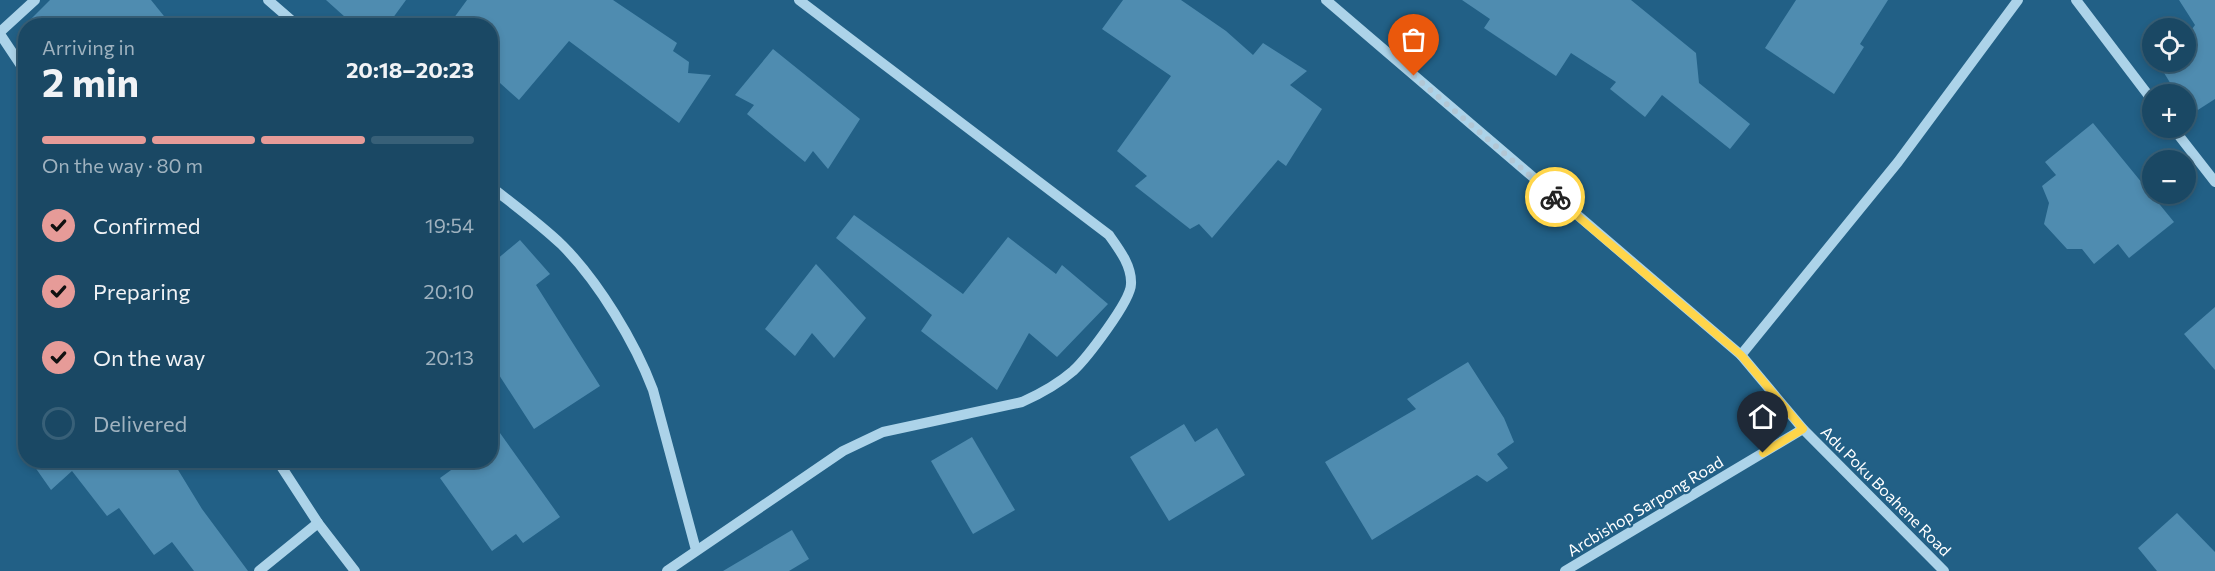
<!DOCTYPE html>
<html lang="en">
<head>
<meta charset="utf-8">
<style>
  :root { --surface:#1a4864; --page:#234f6a; --text:#f1f3f6; --muted:#9fb2bf; --line:#386078; --accent:#e69b98 }
  body { margin:0; font-family:Commissioner,sans-serif; background:var(--page); color:var(--text); height:100vh; display:flex; flex-direction:column; font-size:22px; white-space:nowrap }
  * { box-sizing:border-box; margin:0 }
  p { font-size:20px; color:var(--muted) }
  .icon { flex:none; width:33px; height:33px; fill:none; stroke:currentColor; stroke-width:2; stroke-linecap:round; stroke-linejoin:round }
  .map { position:relative; flex:1; overflow:hidden }
  .sheet { position:absolute; left:18px; top:18px; width:480px; height:450px; display:flex; flex-direction:column; background:var(--surface); border-radius:24px; box-shadow:0 3px 9px #0003,0 0 0 2px var(--line) }
  .sheet>* { flex:none }
  .tools { position:absolute; left:2142px; top:18px; display:grid; gap:12px }
  .tools a { display:grid; place-items:center; width:54px; height:54px; border-radius:50%; background:var(--surface); box-shadow:0 3px 9px #0003,0 0 0 2px var(--line); font-size:30px }
  .pin { position:absolute; display:grid; place-items:center; width:51px; height:51px; color:#fff; margin:-62px -26px; border-radius:50% 50% 50% 0; rotate:-45deg; box-shadow:0 0 6px #0007 }
  .pin .icon { rotate:45deg }
  .courier { position:absolute; display:grid; place-items:center; width:60px; height:60px; margin:-30px; border:4px solid #ffd54a; border-radius:50%; background:#fff; color:#222; box-shadow:0 2px 8px #0007 }
  .head em { font-style:normal; font-weight:700 }
  .head div { display:flex; flex-direction:column-reverse }
  .head { display:flex; align-items:center; justify-content:space-between; height:102px; padding:0 24px }
  h1 { font-size:39px; font-weight:700; line-height:45px }
  .bar { display:grid; grid-template-columns:repeat(4,1fr); gap:9px 6px; align-content:center; height:72px; padding:0 24px }
  .bar i { height:8px; border-radius:4px; background:var(--line) }
  .bar .active { background:var(--accent) }
  .bar p { grid-column:span 4 }
  ol { padding:0 24px; list-style:none }
  li { display:flex; align-items:center; gap:18px; height:66px }
  li p { margin-inline-start:auto }
  li .icon { padding:6px; border-radius:50%; background:var(--accent); color:#111; stroke-width:4 }
  li:last-child { color:var(--muted) }
  li i { width:33px; height:33px; border:3px solid var(--line); border-radius:50% }
  .map>svg:first-child { display:block }
  .building { fill:#4f8cb0 }
  .lines { fill:none; stroke-linecap:round; stroke-linejoin:round }
  .minor { stroke:#acd3e9; stroke-width:10 }
  .done { stroke:#b2c7d5; stroke-width:6; stroke-dasharray:0 10.8 }
  .route { stroke:#ffd54a; stroke-width:8 }
  .labels { text-anchor:middle; stroke-width:4.5; stroke-linejoin:round; paint-order:stroke }
  .street-label { font-size:16px; fill:#fff; stroke:#226086 }
</style>
</head>
<body>
<div class="map">
<svg width="2215" height="571" viewBox="0 0 2215 571">
  <rect width="100%" height="100%" fill="#226086"/>
  <g class="building">
    <path d="M50,0H151L172,26H24Z"/>
    <path d="M326,0H406L387,26H355Z"/>
    <path d="M467,0H613L677,43L673,51L689,62L688,73L711,75L679,123L569,41L519,100L490,74V26H448Z"/>
    <path d="M1123,0H1181L1226,31L1253,55L1263,43L1307,71L1290,85L1322,109L1286,166L1278,160L1212,238L1199,224L1190,229L1135,186L1147,176L1117,151L1171,76L1102,29Z"/>
    <path d="M1462,0H1631L1696,53L1699,83L1750,124L1730,149L1662,95L1645,117L1610,89L1616,82L1571,53L1556,76L1484,28L1490,19Z"/>
    <path d="M1796,0H1888L1860,44L1864,47L1834,94L1765,48Z"/>
    <path d="M2179,0H2215V99L2190,115L2186,108V94H2177L2161,68L2166,62H2186V37L2195,25Z"/>
    <path d="M773,49L860,119L828,169L813,151L805,162L747,114L754,105L735,95Z"/>
    <path d="M2093,123L2174,222L2129,258L2118,244L2094,264L2082,249H2067L2044,224L2049,203L2042,186L2056,175L2045,162Z"/>
    <path d="M854,215L963,294L1008,237L1056,274L1062,265L1108,304L1057,357L1029,333L997,390L921,331L932,315L836,238Z"/>
    <path d="M520,240L550,274L536,285L600,386L534,429L490,361V265Z"/>
    <path d="M816,264L866,318L834,358L812,333L795,356L765,329Z"/>
    <path d="M2215,307V370L2184,334Z"/>
    <path d="M1468,362L1504,418L1514,442L1497,454L1508,468L1487,482L1477,475L1372,540L1325,462L1416,409L1407,399Z"/>
    <path d="M490,419L560,517L523,543L516,534L492,551L440,478L465,460H490Z"/>
    <path d="M1184,424L1195,442L1217,428L1245,475L1169,521L1130,457Z"/>
    <path d="M972,437L1015,510L973,534L931,461Z"/>
    <path d="M30,460H172L202,509L248,571H194L172,542L154,555L119,508L107,516L72,471L51,490Z"/>
    <path d="M2177,513L2215,552V571H2157L2138,548Z"/>
    <path d="M792,530L809,559L789,571H723Z"/>
  </g>
  <g class="lines">
    <g class="minor">
      <path d="M268,0L298,26"/>
      <path d="M1326,0L1741,355L1803,429L1944,571"/>
      <path d="M2076,0L2152,100"/>
      <path d="M0,32L35,0"/>
      <path d="M0,34L26,73"/>
      <path d="M2173,128L2215,182"/>
      <path d="M490,186C514,205 540,224 562,245C598,281 635,342 653,390L696,550"/>
      <path d="M1741,355L1898,162L2018,0"/>
      <path d="M277,460L318,523L355,571"/>
      <path d="M259,571L318,523"/>
      <path d="M667,571L843,451L883,432L1022,402C1040,394 1058,384 1073,371C1086,359 1131,301 1131,284C1132,266 1119,249 1109,235L799,0"/>
      <path d="M1565,571L1803,429"/>
    </g>
  </g>
  <g class="lines">
    <path class="done" d="M1414,76L1555,197"/>
    <path class="route" d="M1555,197L1741,355L1803,429L1763,453"/>
  </g>
  <g class="labels">
    <g class="street-label">
      <text transform="translate(1886 491) rotate(45)" y="6">Adu Poku Boahene Road</text>
      <text transform="translate(1645 506) rotate(-31)" y="6">Arcbishop Sarpong Road</text>
    </g>
  </g>
</svg>
<div class="tools">
<a><svg class="icon" aria-label="locate" viewBox="0 0 24 24"><circle cx="12" cy="12" r="6"/><path d="M12 2v4M12 18v4M2 12h4M18 12h4"/></svg></a>
<a>+</a>
<a>−</a>
</div>
<div class="pin" style="left:1414px;top:76px;background:#ea580c"><svg class="icon" aria-label="bag" viewBox="0 0 24 24"><path d="M5 8h14l-1 12H6zM9 8a3 3 0 0 1 6 0"/></svg></div>
<div class="pin" style="left:1763px;top:453px;background:#1f2937"><svg class="icon" aria-label="home" viewBox="0 0 24 24"><path d="M3 11l9-7 9 7M6 9v11h12V9"/></svg></div>
<div class="courier" style="left:1555px;top:197px"><svg class="icon" aria-label="bike" viewBox="0 0 24 24"><circle cx="6" cy="16" r="4"/><circle cx="18" cy="16" r="4"/><path d="M6 16l4-8h5l3 8M10 8l3 8H6M13 5h3"/></svg></div>
<section class="sheet">
<div class="head"><div><h1>2 min</h1><p>Arriving in</p></div><em>20:18–20:23</em></div>
<div class="bar"><i class="active"></i><i class="active"></i><i class="active"></i><i></i><p>On the way · 80 m</p></div>
<ol>
<li><svg class="icon" aria-label="check" viewBox="0 0 24 24"><path d="M5 12l5 5 9-10"/></svg>Confirmed<p>19:54</p></li>
<li><svg class="icon" aria-label="check" viewBox="0 0 24 24"><path d="M5 12l5 5 9-10"/></svg>Preparing<p>20:10</p></li>
<li><svg class="icon" aria-label="check" viewBox="0 0 24 24"><path d="M5 12l5 5 9-10"/></svg>On the way<p>20:13</p></li>
<li><i></i>Delivered</li>
</ol>
</section>
</div>
</body>
</html>
